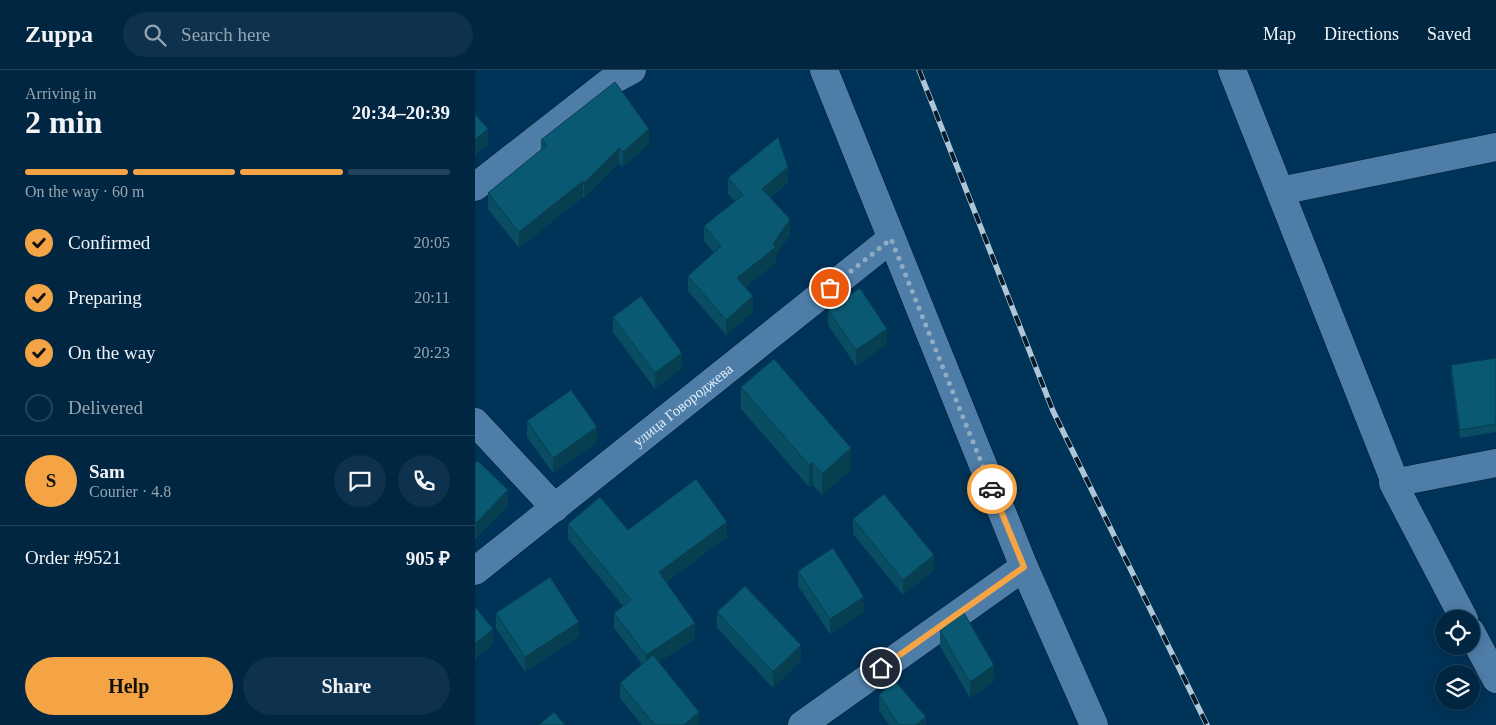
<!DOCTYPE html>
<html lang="en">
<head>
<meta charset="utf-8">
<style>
  :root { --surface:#002642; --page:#0e324d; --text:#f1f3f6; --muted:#95a5b2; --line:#22435b; --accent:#f4a444 }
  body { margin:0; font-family:"Times New Roman",serif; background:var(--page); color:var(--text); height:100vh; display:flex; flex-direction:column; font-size:19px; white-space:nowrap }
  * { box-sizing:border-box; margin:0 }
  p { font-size:16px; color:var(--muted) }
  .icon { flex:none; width:28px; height:28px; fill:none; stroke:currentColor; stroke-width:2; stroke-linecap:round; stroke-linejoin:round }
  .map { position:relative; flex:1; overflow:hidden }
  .details { display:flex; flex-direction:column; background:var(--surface); width:475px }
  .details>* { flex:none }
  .controls { position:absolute; left:960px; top:540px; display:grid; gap:10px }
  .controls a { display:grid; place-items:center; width:45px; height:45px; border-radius:50%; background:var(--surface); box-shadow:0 2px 12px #0003,0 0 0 1px var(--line); font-size:25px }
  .pin { position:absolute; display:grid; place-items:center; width:42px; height:42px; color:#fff; margin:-21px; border:2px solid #fff; border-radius:50%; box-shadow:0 1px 5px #0007 }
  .courier { position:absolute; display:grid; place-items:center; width:50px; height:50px; margin:-25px; border:4px solid #f4a444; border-radius:50%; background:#fff; color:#222; box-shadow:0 1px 6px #0007 }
  .headline em { font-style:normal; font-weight:600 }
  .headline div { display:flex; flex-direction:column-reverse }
  .headline { display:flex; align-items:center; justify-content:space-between; height:85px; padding:0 25px }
  h1 { font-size:32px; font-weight:600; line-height:38px }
  .bar { display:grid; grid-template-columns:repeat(4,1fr); gap:8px 5px; align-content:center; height:60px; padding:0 25px }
  .bar i { height:6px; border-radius:4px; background:var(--line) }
  .bar .on { background:var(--accent) }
  .bar p { grid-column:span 4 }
  .line { display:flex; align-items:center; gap:12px; padding:0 25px; border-top:1px solid var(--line) }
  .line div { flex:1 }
  .round { display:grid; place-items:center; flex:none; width:52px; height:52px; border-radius:26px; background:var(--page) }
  ol { padding:0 25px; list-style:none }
  li { display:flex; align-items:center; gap:15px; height:55px }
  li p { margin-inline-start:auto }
  li .icon { padding:5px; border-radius:50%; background:var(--accent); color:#111; stroke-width:4 }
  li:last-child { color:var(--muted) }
  li i { width:28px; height:28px; border:2px solid var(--line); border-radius:50% }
  .button { display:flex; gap:10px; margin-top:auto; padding:10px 25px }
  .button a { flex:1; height:58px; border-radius:30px; background:var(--accent); color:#111; font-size:20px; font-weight:600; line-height:58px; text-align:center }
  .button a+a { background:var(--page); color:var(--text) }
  header { display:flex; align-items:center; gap:30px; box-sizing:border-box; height:70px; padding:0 25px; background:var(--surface); border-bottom:1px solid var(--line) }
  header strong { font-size:24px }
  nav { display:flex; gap:28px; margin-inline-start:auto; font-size:18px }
  .search { width:350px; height:45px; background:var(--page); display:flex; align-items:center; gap:12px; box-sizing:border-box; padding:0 18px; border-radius:28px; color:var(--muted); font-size:19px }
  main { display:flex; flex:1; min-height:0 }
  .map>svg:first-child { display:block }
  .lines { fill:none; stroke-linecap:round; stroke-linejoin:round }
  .minor-casing { stroke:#031a2e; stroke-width:29 }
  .minor { stroke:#4e7da7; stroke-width:28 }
  .rail-casing { stroke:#afc6d9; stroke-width:5.5 }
  .rail { stroke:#071a2b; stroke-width:4; stroke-dasharray:11; stroke-linecap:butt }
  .wall { fill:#094d63 }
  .shaded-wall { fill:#073e50 }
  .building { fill:#0a5973; stroke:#073e50 }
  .done { stroke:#90acc2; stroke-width:5; stroke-dasharray:0 9 }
  .route { stroke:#f4a444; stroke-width:6 }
  .labels { text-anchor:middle; stroke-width:5; stroke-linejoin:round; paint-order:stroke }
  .street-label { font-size:15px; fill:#deedfb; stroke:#071a2b }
</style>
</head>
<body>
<header>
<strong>Zuppa</strong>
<div class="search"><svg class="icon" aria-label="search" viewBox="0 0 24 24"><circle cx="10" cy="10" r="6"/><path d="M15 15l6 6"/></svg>Search here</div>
<nav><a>Map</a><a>Directions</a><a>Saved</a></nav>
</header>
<main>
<section class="details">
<div class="headline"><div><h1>2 min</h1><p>Arriving in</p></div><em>20:34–20:39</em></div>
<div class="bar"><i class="on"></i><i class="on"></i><i class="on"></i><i></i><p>On the way · 60 m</p></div>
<ol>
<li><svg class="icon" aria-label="check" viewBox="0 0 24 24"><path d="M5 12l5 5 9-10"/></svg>Confirmed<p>20:05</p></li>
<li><svg class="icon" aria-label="check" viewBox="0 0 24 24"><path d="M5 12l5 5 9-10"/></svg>Preparing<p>20:11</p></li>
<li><svg class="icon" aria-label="check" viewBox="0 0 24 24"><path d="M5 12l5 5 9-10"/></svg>On the way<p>20:23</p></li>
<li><i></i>Delivered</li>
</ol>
<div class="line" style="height:90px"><b class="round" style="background:var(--accent);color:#111">S</b><div><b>Sam</b><p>Courier · 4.8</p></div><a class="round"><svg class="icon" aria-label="chat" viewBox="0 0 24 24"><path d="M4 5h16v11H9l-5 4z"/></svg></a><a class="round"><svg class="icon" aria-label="phone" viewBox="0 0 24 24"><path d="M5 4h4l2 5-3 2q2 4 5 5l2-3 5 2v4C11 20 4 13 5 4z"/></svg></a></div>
<div class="line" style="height:65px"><div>Order #9521</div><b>905 ₽</b></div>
<div class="button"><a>Help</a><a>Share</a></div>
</section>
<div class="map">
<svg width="1021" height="655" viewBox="0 0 1021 655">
  <rect width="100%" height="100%" fill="#003358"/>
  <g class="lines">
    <g class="minor-casing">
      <g id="minor">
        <path d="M349,0L549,497L619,655"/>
        <path d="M757,0L920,412"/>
        <path d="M0,117L133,13L157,0"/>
        <path d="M805,121L1021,77"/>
        <path d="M0,352L80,438"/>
        <path id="s1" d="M0,501L416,169"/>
        <path d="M989,549L918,413L1021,393"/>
        <path d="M996,562L1021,609"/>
        <path d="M327,655L549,497"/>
      </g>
    </g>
    <use href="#minor" class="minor"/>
    <g class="rail-casing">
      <path id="rail" d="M444,0L578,341L732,655"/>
    </g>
    <use href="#rail" class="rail"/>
  </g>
  <g class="wall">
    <path d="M66,70L174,74L148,97L144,93L109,128L108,127L44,178L13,139V123L66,80Z"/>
    <path d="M253,108L313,112L295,128L315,165L301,185V193L270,217L278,242L251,265L213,221V206L239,183L229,171V156L260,131L253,124Z"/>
    <path d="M353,240L412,274L381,296L353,255Z"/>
    <path d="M138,247L207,298L180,319L138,262Z"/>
    <path d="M1021,288V362L985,368L976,303V295Z"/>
    <path d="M266,317L376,400L347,425L338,415L334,417L266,339Z"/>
    <path d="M52,351L122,372L78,403L52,367Z"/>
    <path d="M0,393L33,436L1,468L0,467Z"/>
    <path d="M378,449L459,500L428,525L378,464Z"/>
    <path d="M93,454L153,460L252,467L191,512L220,569L183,592L224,655H167L145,628V613L167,594L139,558V543L148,536L93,469Z"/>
    <path d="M323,501L389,542L355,564L323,516Z"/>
    <path d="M242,542L326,590L298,618L242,558Z"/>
    <path d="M21,543L104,567L50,602L21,558Z"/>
    <path d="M465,561L519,611L495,628L465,576Z"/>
    <path d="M404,625L451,655H414L404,640Z"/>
  </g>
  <g class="shaded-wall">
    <path d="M13,59V75L0,85V70Z"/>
    <path d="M174,59V74L148,97V82Z"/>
    <path d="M144,78V93L109,128V113Z"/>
    <path d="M313,97V112L287,134V119Z"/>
    <path d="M108,111V127L44,178V162Z"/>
    <path d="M315,149V165L301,185V193L262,224V208L298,174Z"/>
    <path d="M278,226V242L251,265V250Z"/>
    <path d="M412,259V274L381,296V280Z"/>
    <path d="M207,283V298L180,319V303Z"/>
    <path d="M122,357V372L78,403V388Z"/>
    <path d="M376,378V400L347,425V404Z"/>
    <path d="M338,393V415L334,417V395Z"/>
    <path d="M33,420V436L1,468V453Z"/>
    <path d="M252,452V467L184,517V502Z"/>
    <path d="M459,485V500L428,525V510Z"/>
    <path d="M389,527V542L355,564V549Z"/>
    <path d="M104,552V567L50,602V587Z"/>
    <path d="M220,553V569L171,600V585Z"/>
    <path d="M18,559V574L0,589V574Z"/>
    <path d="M326,575V590L298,618V602Z"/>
    <path d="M519,595V611L495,628V612Z"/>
    <path d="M224,642V655H209Z"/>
    <path d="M451,647V655H441Z"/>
  </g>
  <g class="building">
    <path d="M140,12L174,59L148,82L144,78L109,113L108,111L44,162L13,123L72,75L66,70Z"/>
    <path d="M0,44L13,59L0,70Z"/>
    <path d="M303,67L313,97L287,119L315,149L298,174L301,177L262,208L278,226L251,250L213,206L246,176L229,156L268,125L253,108Z"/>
    <path d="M385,218L412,259L381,280L353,240Z"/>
    <path d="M166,226L207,283L180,303L138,247Z"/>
    <path d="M1021,288V354L985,360L976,295Z"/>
    <path d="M299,289L376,378L347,404L338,393L334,395L266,317Z"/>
    <path d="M96,320L122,357L78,388L52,351Z"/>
    <path d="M3,391L33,420L1,453L0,452V393Z"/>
    <path d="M221,409L252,452L184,502L220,553L171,585L139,543L156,530L93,454L125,427L153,460Z"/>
    <path d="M409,424L459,485L428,510L378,449Z"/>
    <path d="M358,478L389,527L355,549L323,501Z"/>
    <path d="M75,507L104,552L50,587L21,543Z"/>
    <path d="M270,516L326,575L298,602L242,542Z"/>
    <path d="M0,537L18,559L0,574Z"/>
    <path d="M489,543L519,595L495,612L465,561Z"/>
    <path d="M178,585L224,642L209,655H180L145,613Z"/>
    <path d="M420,611L451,647L441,655H424L404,625Z"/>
    <path d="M79,642L90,655H64Z"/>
  </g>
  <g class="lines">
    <path class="done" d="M355,218L416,169L517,419"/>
    <path class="route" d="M406,598L549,497L517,419"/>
  </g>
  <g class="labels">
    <g class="street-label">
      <text dy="5" stroke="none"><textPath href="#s1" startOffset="266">улица Говороджева</textPath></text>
    </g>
  </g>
</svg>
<div class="controls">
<a><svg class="icon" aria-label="locate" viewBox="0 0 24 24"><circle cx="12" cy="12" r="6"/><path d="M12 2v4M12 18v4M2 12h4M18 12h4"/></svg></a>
<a><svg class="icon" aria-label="layers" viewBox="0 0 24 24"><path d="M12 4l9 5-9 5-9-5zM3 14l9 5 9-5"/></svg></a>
</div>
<div class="pin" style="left:355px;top:218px;background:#ea580c"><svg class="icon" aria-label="bag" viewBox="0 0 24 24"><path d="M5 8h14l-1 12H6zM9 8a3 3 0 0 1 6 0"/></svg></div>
<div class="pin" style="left:406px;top:598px;background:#1f2937"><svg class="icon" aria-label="home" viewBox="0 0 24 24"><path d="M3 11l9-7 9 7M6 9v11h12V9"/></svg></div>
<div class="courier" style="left:517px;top:419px"><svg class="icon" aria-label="car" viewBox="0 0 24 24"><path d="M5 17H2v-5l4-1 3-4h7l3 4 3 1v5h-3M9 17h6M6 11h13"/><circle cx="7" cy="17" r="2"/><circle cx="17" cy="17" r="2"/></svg></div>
</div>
</main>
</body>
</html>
